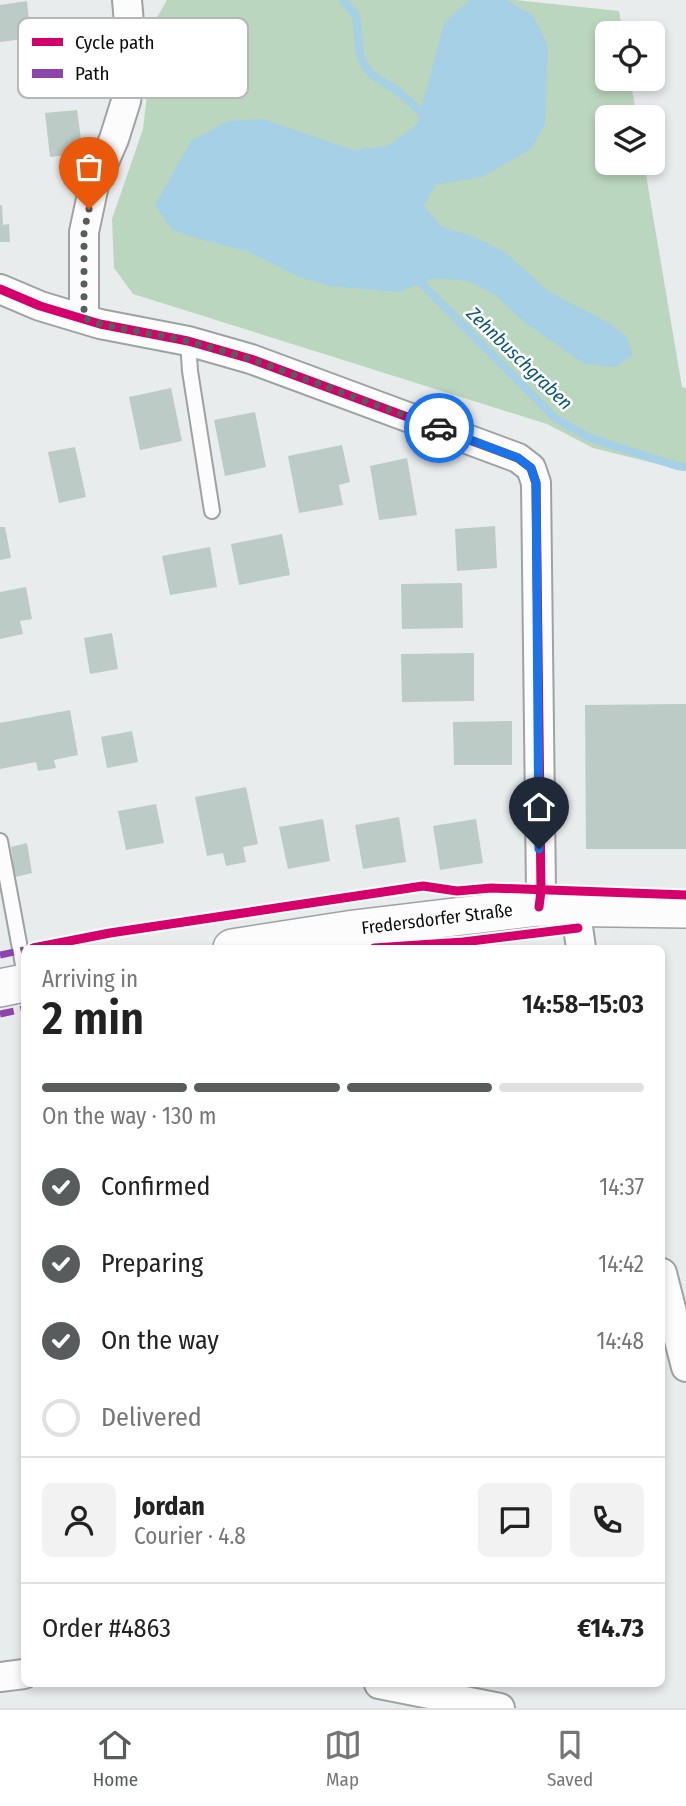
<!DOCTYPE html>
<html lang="en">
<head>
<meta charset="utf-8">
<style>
  :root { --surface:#fff; --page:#f2f2f2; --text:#222; --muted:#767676; --line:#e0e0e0; --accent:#595c5c }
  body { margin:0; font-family:"Fira Sans Condensed",sans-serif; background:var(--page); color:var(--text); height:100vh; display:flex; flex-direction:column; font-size:26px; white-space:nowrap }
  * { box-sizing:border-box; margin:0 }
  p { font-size:23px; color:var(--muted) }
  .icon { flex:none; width:38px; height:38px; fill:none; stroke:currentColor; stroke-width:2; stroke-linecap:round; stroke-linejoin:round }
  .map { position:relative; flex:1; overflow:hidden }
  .details { position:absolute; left:21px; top:945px; width:644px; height:742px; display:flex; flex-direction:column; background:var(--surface); border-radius:10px; box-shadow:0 4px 10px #0003 }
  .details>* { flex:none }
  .tools { position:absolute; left:595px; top:21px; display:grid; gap:14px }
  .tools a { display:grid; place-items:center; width:70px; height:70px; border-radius:10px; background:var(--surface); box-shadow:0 4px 10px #0003; font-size:35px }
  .pin { position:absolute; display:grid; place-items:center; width:60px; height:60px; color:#fff; margin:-72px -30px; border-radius:50% 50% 50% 0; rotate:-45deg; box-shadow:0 0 7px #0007 }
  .pin .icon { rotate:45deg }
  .courier { position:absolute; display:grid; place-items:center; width:70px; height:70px; margin:-35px; border:5px solid #1a73e8; border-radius:50%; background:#fff; color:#222; box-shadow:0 2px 9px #0007 }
  .head em { font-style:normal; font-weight:600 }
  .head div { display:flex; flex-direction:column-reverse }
  .head { display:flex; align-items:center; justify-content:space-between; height:119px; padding:0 21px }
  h1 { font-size:46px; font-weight:600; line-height:52px }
  .bar { display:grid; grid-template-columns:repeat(4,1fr); gap:10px 7px; align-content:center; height:84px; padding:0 21px }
  .bar i { height:9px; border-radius:5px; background:var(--line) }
  .bar .active { background:var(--accent) }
  .bar p { grid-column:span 4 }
  .line { display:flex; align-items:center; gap:18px; padding:0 21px; border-top:2px solid var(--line) }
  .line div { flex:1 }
  .round { display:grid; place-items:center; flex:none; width:74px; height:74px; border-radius:10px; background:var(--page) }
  ol { padding:0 21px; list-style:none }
  li { display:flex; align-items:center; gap:21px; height:77px }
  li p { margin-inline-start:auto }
  li .icon { padding:7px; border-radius:50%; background:var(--accent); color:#fff; stroke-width:4 }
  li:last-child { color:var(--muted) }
  li i { width:38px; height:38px; border:4px solid var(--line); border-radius:50% }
  .menu { display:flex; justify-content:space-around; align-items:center; height:98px; border-top:2px solid var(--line); background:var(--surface); font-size:19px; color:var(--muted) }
  .menu a { display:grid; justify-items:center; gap:4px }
  .menu .active { color:var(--accent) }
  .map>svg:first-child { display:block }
  .forest { fill:#bbd6be }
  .water { fill:#a5d0e6 }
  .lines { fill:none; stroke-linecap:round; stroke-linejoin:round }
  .stream { stroke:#a5d0e6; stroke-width:8 }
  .building { fill:#bccbc6 }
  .service-casing { stroke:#9fa2a2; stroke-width:18 }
  .minor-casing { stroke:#9fa2a2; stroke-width:32 }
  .tertiary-casing { stroke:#9fa2a2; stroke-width:40 }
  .service { stroke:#fcfcfc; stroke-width:14 }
  .minor { stroke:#fcfcfc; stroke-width:28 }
  .tertiary { stroke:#fcfcfc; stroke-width:37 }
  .quiet { stroke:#8e44ad; stroke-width:7; stroke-dasharray:14 7; stroke-linecap:butt }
  .cycleway-casing { stroke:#fff; stroke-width:13 }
  .cycleway { stroke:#d6006c; stroke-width:9 }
  .done { stroke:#595c5c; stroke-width:7; stroke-dasharray:0 12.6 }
  .route { stroke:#1a73e8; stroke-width:9 }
  .labels { text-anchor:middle; stroke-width:5; stroke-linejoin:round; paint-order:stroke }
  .street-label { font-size:18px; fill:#0c0e0e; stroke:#fff }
  .water-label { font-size:19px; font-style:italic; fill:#0b5878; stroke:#fff }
  .key { fill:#fff; stroke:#b6b7b7; stroke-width:2 }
  .key-label { font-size:19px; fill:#0c0e0e }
</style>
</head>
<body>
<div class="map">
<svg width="686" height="1708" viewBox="0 0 686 1708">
  <rect width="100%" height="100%" fill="#e8ecec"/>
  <path class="forest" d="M167,0H515L619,11L623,33H607V79H630L637,117H607V163H644L682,387L686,388V471L593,448L547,424L133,294L114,268L112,219L143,129L156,19Z"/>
  <path class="water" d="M470,0H506L533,15L548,45L545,124L531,149L482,177L435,185L424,206L441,226L475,237L506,253L548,291L609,323L626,336L633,355L615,367L584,364L523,321L495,295L468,281L434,278L398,292L329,286L299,277L247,251L206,241L172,230L155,205L191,141L228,121L263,119L353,150L387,146L417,125L444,23Z"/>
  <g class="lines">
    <g class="stream">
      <path d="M343,0L356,16L360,56L365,66L372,75L398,91L421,112"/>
      <path d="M421,283L555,418L590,438L677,466L686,467"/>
    </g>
  </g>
  <g class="building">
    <path d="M27,1L31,38L0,42V5Z"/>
    <path d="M77,110L83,153L50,157L45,113Z"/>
    <path d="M0,205H2L3,225L9,224L10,242H0Z"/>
    <path d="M171,388L182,441L140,450L129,397Z"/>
    <path d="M255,412L266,467L225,476L214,420Z"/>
    <path d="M342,445L350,482L339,485L343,505L299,513L288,456Z"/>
    <path d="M75,447L86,497L59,503L48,452Z"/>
    <path d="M407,458L417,515L379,520L370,466Z"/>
    <path d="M495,526L497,568L457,571L455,529Z"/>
    <path d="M0,527H5L11,558L0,560Z"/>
    <path d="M282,534L290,575L239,585L231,544Z"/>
    <path d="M210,547L217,587L170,595L162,556Z"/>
    <path d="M462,583L463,628L402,629L401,584Z"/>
    <path d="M26,587L32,619L20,621L23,634L0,639V592Z"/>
    <path d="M112,633L118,669L90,674L84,638Z"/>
    <path d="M474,653V701L402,702L401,654Z"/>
    <path d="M686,704V849H586L585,705Z"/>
    <path d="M70,710L78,755L54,760L56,768L38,771L36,762L0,769V723Z"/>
    <path d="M512,721V765H454L453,722Z"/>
    <path d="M132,731L138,762L107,768L101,737Z"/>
    <path d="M246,787L258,844L243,847L246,862L226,866L223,853L207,856L195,797Z"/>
    <path d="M156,804L164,843L126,850L118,811Z"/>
    <path d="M399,817L406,862L363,869L355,825Z"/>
    <path d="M323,819L330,861L288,869L279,827Z"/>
    <path d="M476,819L483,863L440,870L433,826Z"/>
    <path d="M27,843L32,873L15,877L11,847Z"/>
  </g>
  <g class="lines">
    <g class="service-casing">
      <g id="service">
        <path d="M188,341L190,371L212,511"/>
        <path d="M0,841L24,970"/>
      </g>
    </g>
    <g class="minor-casing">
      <g id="minor">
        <path d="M0,289L40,306L100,324L188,341L251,359L518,458L531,468L536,483L541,891L539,907"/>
        <path d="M84,318V232L94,185L114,139L126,101L132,58L127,0"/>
        <path d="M575,906L581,948"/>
        <path d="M662,1273L686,1367"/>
        <path d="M0,1677L24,1674"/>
        <path d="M379,1684L500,1708"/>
      </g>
    </g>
    <g class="tertiary-casing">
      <g id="tertiary">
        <path d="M232,948L354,929L539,907L686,909"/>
        <path d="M0,988L24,983"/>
      </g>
    </g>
    <use href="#service" class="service"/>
    <use href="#minor" class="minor"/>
    <use href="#tertiary" class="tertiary"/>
    <g class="quiet">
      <path d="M0,955L24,950"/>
      <path d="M0,1014L24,1009"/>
    </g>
    <g class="cycleway-casing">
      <g id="cycleway">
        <path d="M0,289L40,306L100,324L188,341L251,359L518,458L531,468L536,483L541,891L539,907"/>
        <path d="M33,948L110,933L423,886L457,891L491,888L686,895"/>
        <path d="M374,948L463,942L578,928"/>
      </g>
    </g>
    <use href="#cycleway" class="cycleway"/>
  </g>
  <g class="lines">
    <path class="done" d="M89,209L84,232V318L100,324L188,341L251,359L439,428"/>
    <path class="route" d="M439,428L518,458L531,468L536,483L539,849"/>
  </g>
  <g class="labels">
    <g class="street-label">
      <text transform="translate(437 919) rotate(-7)" y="6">Fredersdorfer Straße</text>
    </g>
    <g class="water-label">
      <text transform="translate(520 358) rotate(44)" y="7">Zehnbuschgraben</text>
    </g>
  </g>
  <rect x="18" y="18" width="230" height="80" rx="10" class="key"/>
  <rect x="32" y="38" width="31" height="8" fill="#d6006c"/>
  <rect x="32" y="69" width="31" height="9" fill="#8e44ad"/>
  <g class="key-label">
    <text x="75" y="49">Cycle path</text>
    <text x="75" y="80">Path</text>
  </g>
</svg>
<div class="tools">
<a><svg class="icon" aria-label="locate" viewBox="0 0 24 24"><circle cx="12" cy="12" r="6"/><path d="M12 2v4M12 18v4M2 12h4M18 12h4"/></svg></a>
<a><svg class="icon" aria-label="layers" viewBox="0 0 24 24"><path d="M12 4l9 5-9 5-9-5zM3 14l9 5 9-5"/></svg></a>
</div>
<div class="pin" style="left:89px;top:209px;background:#ea580c"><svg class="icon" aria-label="bag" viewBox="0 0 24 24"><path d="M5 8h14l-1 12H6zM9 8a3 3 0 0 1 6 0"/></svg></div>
<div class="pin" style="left:539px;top:849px;background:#1f2937"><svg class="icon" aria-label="home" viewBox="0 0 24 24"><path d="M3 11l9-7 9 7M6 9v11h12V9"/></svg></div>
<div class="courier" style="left:439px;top:428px"><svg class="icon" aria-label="car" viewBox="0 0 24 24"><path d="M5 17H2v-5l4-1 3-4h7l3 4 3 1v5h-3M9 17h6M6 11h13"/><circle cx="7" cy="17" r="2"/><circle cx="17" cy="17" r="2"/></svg></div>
<section class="details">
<div class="head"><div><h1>2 min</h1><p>Arriving in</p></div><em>14:58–15:03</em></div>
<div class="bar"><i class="active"></i><i class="active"></i><i class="active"></i><i></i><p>On the way · 130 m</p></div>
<ol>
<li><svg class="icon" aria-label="check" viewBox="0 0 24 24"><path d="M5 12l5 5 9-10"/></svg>Confirmed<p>14:37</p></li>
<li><svg class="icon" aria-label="check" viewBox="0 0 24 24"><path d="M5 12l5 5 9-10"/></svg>Preparing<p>14:42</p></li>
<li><svg class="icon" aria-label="check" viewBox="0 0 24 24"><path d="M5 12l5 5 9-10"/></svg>On the way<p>14:48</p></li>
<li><i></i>Delivered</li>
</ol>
<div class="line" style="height:126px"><a class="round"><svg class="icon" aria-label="person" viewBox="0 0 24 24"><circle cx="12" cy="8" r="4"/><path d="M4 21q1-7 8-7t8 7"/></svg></a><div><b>Jordan</b><p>Courier · 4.8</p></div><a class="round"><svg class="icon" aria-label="chat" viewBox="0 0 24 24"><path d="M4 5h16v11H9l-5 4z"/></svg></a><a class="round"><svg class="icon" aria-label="phone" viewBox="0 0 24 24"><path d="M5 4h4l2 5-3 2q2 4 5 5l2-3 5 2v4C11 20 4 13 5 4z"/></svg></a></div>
<div class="line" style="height:91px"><div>Order #4863</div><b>€14.73</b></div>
</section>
</div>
<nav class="menu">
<a class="active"><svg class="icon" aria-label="home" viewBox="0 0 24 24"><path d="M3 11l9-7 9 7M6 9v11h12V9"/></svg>Home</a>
<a><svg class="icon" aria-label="map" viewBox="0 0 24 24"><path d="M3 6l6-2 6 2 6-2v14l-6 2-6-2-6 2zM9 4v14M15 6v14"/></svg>Map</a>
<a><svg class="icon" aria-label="saved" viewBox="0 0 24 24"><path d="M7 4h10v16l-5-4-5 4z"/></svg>Saved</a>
</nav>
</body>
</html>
